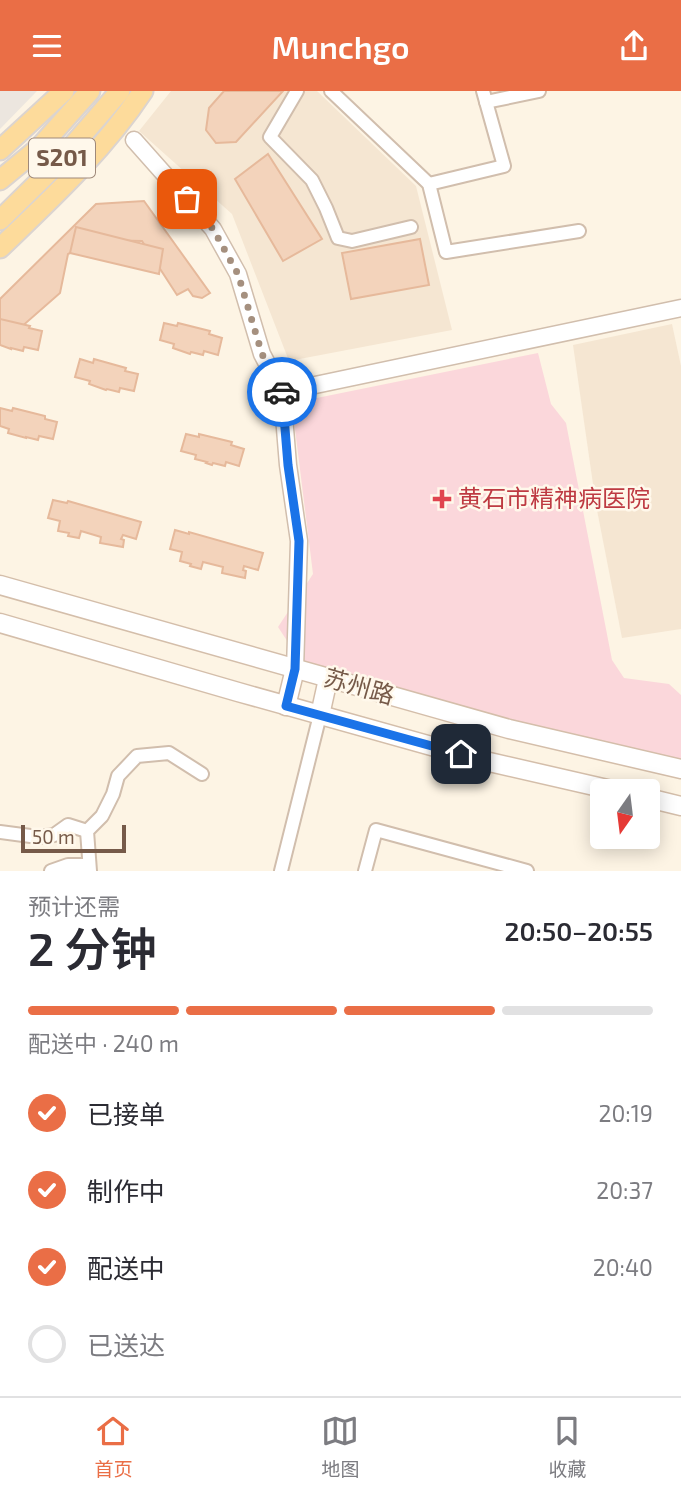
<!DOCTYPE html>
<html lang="zh">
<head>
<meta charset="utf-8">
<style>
  :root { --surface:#fff; --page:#f2f2f3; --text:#2b2b33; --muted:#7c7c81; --line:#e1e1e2; --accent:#ea6e46 }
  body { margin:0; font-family:"Exo 2","Noto Sans SC",sans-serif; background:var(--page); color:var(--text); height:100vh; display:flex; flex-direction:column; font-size:26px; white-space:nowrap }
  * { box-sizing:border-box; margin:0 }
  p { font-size:23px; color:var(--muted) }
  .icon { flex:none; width:38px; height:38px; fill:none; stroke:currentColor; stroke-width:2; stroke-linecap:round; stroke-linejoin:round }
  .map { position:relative; height:780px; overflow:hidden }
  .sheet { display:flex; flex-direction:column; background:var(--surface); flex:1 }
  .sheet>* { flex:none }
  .needle { width:46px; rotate:194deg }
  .fabs { position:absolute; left:590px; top:688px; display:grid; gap:14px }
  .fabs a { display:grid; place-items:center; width:70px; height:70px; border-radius:7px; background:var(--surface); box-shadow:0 4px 18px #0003; font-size:35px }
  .scale { position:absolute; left:21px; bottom:18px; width:105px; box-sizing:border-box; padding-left:7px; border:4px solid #765a49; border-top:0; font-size:19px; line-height:24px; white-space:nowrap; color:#765a49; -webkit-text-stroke:5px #fff8eb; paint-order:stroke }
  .pin { position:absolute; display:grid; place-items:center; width:60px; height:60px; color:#fff; margin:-30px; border-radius:14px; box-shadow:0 4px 10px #0006 }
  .courier { position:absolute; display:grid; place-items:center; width:70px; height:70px; margin:-35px; border:5px solid #1a73e8; border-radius:50%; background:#fff; color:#222; box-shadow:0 2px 9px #0007 }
  .head em { font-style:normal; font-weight:600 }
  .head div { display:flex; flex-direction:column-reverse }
  .head { display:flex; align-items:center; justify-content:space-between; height:119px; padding:0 28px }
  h1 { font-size:46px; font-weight:600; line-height:52px }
  .bar { display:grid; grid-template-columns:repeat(4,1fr); gap:10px 7px; align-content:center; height:84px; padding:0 28px }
  .bar i { height:9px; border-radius:5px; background:var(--line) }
  .bar .selected { background:var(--accent) }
  .bar p { grid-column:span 4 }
  ol { padding:0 28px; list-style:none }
  li { display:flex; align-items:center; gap:21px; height:77px }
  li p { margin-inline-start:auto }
  li .icon { padding:7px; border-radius:50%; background:var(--accent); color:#fff; stroke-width:4 }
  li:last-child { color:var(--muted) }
  li i { width:38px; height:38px; border:4px solid var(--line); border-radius:50% }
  header { display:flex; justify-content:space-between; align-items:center; height:91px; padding:0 28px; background:var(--accent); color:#fff; font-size:32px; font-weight:600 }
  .menu { display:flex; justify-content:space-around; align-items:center; height:98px; border-top:2px solid var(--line); background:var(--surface); font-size:19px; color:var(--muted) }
  .menu a { display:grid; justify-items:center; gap:4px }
  .menu .selected { color:var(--accent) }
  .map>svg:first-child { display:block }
  .residential { fill:#f5e6d2 }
  .industrial { fill:#ece6df }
  .medical { fill:#fbd7db }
  .building { fill:#f3d3bb; stroke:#e6b99b; stroke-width:2 }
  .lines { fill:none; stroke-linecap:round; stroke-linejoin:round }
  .minor-casing { stroke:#d1bead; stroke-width:16 }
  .tertiary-casing { stroke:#d1bead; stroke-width:19 }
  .secondary-casing { stroke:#d4beaa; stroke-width:21 }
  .primary-casing { stroke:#dbd4d0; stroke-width:23 }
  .minor { stroke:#fff; stroke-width:12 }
  .tertiary { stroke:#fff; stroke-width:16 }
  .secondary { stroke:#fff; stroke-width:18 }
  .primary { stroke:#fddb9b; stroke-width:19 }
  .done { stroke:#a5907f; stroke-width:7; stroke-dasharray:0 12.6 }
  .route { stroke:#1a73e8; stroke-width:9 }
  .health-dot { fill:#e0444e; stroke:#fff8eb; stroke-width:2.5 }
  .labels { text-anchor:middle; stroke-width:5; stroke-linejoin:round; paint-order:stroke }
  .shield { fill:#fff8eb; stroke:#9f897a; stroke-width:2 }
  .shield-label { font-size:23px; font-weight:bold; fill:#765a49 }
  .health-label { font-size:24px; fill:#be3a42; stroke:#fff8eb; text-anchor:start }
  .street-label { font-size:24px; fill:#765a49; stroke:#fff8eb }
</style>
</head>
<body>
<header><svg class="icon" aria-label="menu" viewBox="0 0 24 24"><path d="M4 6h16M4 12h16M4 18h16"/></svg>Munchgo<svg class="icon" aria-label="share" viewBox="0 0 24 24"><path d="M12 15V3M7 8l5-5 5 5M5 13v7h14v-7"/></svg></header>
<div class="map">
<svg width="681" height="780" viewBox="0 0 681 780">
  <rect width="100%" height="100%" fill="#fdf4e4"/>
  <g class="residential">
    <path d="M171,0H317L416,95L452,239L289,270L232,123L139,40Z"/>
    <path d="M672,233L681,275V538L622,547L596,414L573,254Z"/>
  </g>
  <path class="industrial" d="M0,0H37L0,38Z"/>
  <path class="medical" d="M538,262L551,313L566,332L612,569L624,587L669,593L681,604V674L303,574L278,536L313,483L293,322L302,310Z"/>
  <g class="building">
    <path d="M224,0H283L236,51L216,52L206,39L209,17Z"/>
    <path d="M268,63L322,148L283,170L235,88Z"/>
    <path d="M144,110L210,202L202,207L193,205L188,198L177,204L142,150L98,149L68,163L60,202L3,252L0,249V208L96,113Z"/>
    <path d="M76,136L163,158L159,183L70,162Z"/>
    <path d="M420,148L429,194L351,208L342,162Z"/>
    <path d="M0,228L30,235L29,237L42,240L38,259L24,256L23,260L11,257V258L0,254Z"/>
    <path d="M164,232L177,235L178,232L210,240L209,243L222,247L218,264L204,260L203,264L191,261L190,263L173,257L174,253L160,249Z"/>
    <path d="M80,268L93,272L94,268L126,277L125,280L138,283L134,300L120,297L119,301L107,298L106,299L89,293L90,290L75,286Z"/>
    <path d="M0,317L12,320L13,317L45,325V328L57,331L53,348L39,345L38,349L26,346V347L8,342L9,338L0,335Z"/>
    <path d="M186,343L199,346V343L232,351L231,354L244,358L239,375L226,371L225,375L213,372L212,374L206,372L207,371L195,368L196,364L181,360Z"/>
    <path d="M53,409L67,412L68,410L141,431L136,448L123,444L121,448L124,449L123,456L100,452L101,446L81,440L79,447L68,445L69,442L58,440L60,430L48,427Z"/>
    <path d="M175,439L189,443V441L263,462L258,479L244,475L243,479L246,480L245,487L222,482L223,476L203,471L201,478L190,475L191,473L180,470L182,461L170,458Z"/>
  </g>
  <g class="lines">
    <g class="minor-casing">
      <g id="minor">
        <path d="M297,0L270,46L312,89L326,117L338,147L352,150L411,136"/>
        <path d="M331,0L429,93L446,161L579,140"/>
        <path d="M486,11L539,0"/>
        <path d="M429,93L504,75L483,0"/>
        <path d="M0,741L38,746L54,744L68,734L87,740"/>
        <path d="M51,780L68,774H89"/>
        <path d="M90,780L87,740L102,725L113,703L118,685L137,665L169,662L202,683"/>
        <path d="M281,780L320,624"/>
        <path d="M365,780L376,739L527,780"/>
      </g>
    </g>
    <g class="tertiary-casing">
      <g id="tertiary">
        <path d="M134,49L213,138L238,183L262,263L282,301L288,374L299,450L295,578"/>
        <path d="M282,301L681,217"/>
      </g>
    </g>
    <g class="secondary-casing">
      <g id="secondary">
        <path d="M0,494L509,638L681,678"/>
        <path d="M0,532L238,601L485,670L616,700"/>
        <path d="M286,615L295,578"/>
        <path d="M320,624L328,588"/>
        <path d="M648,707L681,715"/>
      </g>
    </g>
    <g class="primary-casing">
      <g id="primary">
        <path d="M0,59L64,0"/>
        <path d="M0,89L40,56L90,0"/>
        <path d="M0,129L57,73L120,0"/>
        <path d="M0,157C51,108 104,59 143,0"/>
      </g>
    </g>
    <use href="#minor" class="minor"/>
    <use href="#tertiary" class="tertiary"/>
    <use href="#secondary" class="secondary"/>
    <use href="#primary" class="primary"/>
  </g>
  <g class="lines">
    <path class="done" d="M187,108L213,138L238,183L262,263L282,301"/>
    <path class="route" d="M282,301L288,374L299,450L295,578L286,615L461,663"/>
  </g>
  <path class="health-dot" d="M438.5 397.5h7v7h7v7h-7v7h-7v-7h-7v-7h7z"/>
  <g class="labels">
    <rect class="shield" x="29" y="47.5" width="66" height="39" rx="5"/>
    <g class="shield-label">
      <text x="62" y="75">S201</text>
    </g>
    <g class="health-label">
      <text x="458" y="416">黄石市精神病医院</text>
    </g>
    <g class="street-label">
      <text transform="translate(359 596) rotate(16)" y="8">苏州路</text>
    </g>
  </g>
</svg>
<div class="fabs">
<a><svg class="needle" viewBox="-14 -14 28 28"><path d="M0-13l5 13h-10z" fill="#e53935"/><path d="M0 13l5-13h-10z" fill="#7c7c81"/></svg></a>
</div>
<div class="scale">50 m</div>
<div class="pin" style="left:187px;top:108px;background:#ea580c"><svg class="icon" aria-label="bag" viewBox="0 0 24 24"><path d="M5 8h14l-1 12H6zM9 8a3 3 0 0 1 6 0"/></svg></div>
<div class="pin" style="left:461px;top:663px;background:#1f2937"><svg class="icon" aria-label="home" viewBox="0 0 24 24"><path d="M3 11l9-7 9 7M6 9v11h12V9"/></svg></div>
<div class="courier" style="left:282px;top:301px"><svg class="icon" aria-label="car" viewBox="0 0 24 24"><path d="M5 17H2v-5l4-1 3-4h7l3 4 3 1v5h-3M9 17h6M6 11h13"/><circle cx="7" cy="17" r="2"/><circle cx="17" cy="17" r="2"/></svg></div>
</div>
<section class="sheet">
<div class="head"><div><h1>2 分钟</h1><p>预计还需</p></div><em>20:50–20:55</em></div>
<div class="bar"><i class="selected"></i><i class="selected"></i><i class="selected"></i><i></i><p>配送中 · 240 m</p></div>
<ol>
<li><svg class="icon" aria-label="check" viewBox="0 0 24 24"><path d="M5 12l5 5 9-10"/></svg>已接单<p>20:19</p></li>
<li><svg class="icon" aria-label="check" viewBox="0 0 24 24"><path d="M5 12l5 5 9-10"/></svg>制作中<p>20:37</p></li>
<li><svg class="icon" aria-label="check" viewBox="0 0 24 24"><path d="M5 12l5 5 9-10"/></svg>配送中<p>20:40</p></li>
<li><i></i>已送达</li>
</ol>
</section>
<nav class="menu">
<a class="selected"><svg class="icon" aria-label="home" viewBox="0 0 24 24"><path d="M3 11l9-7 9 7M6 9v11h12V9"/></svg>首页</a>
<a><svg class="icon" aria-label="map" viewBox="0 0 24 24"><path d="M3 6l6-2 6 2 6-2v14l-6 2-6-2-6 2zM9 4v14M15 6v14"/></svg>地图</a>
<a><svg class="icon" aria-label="saved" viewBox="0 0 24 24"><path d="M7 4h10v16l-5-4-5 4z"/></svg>收藏</a>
</nav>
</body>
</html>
